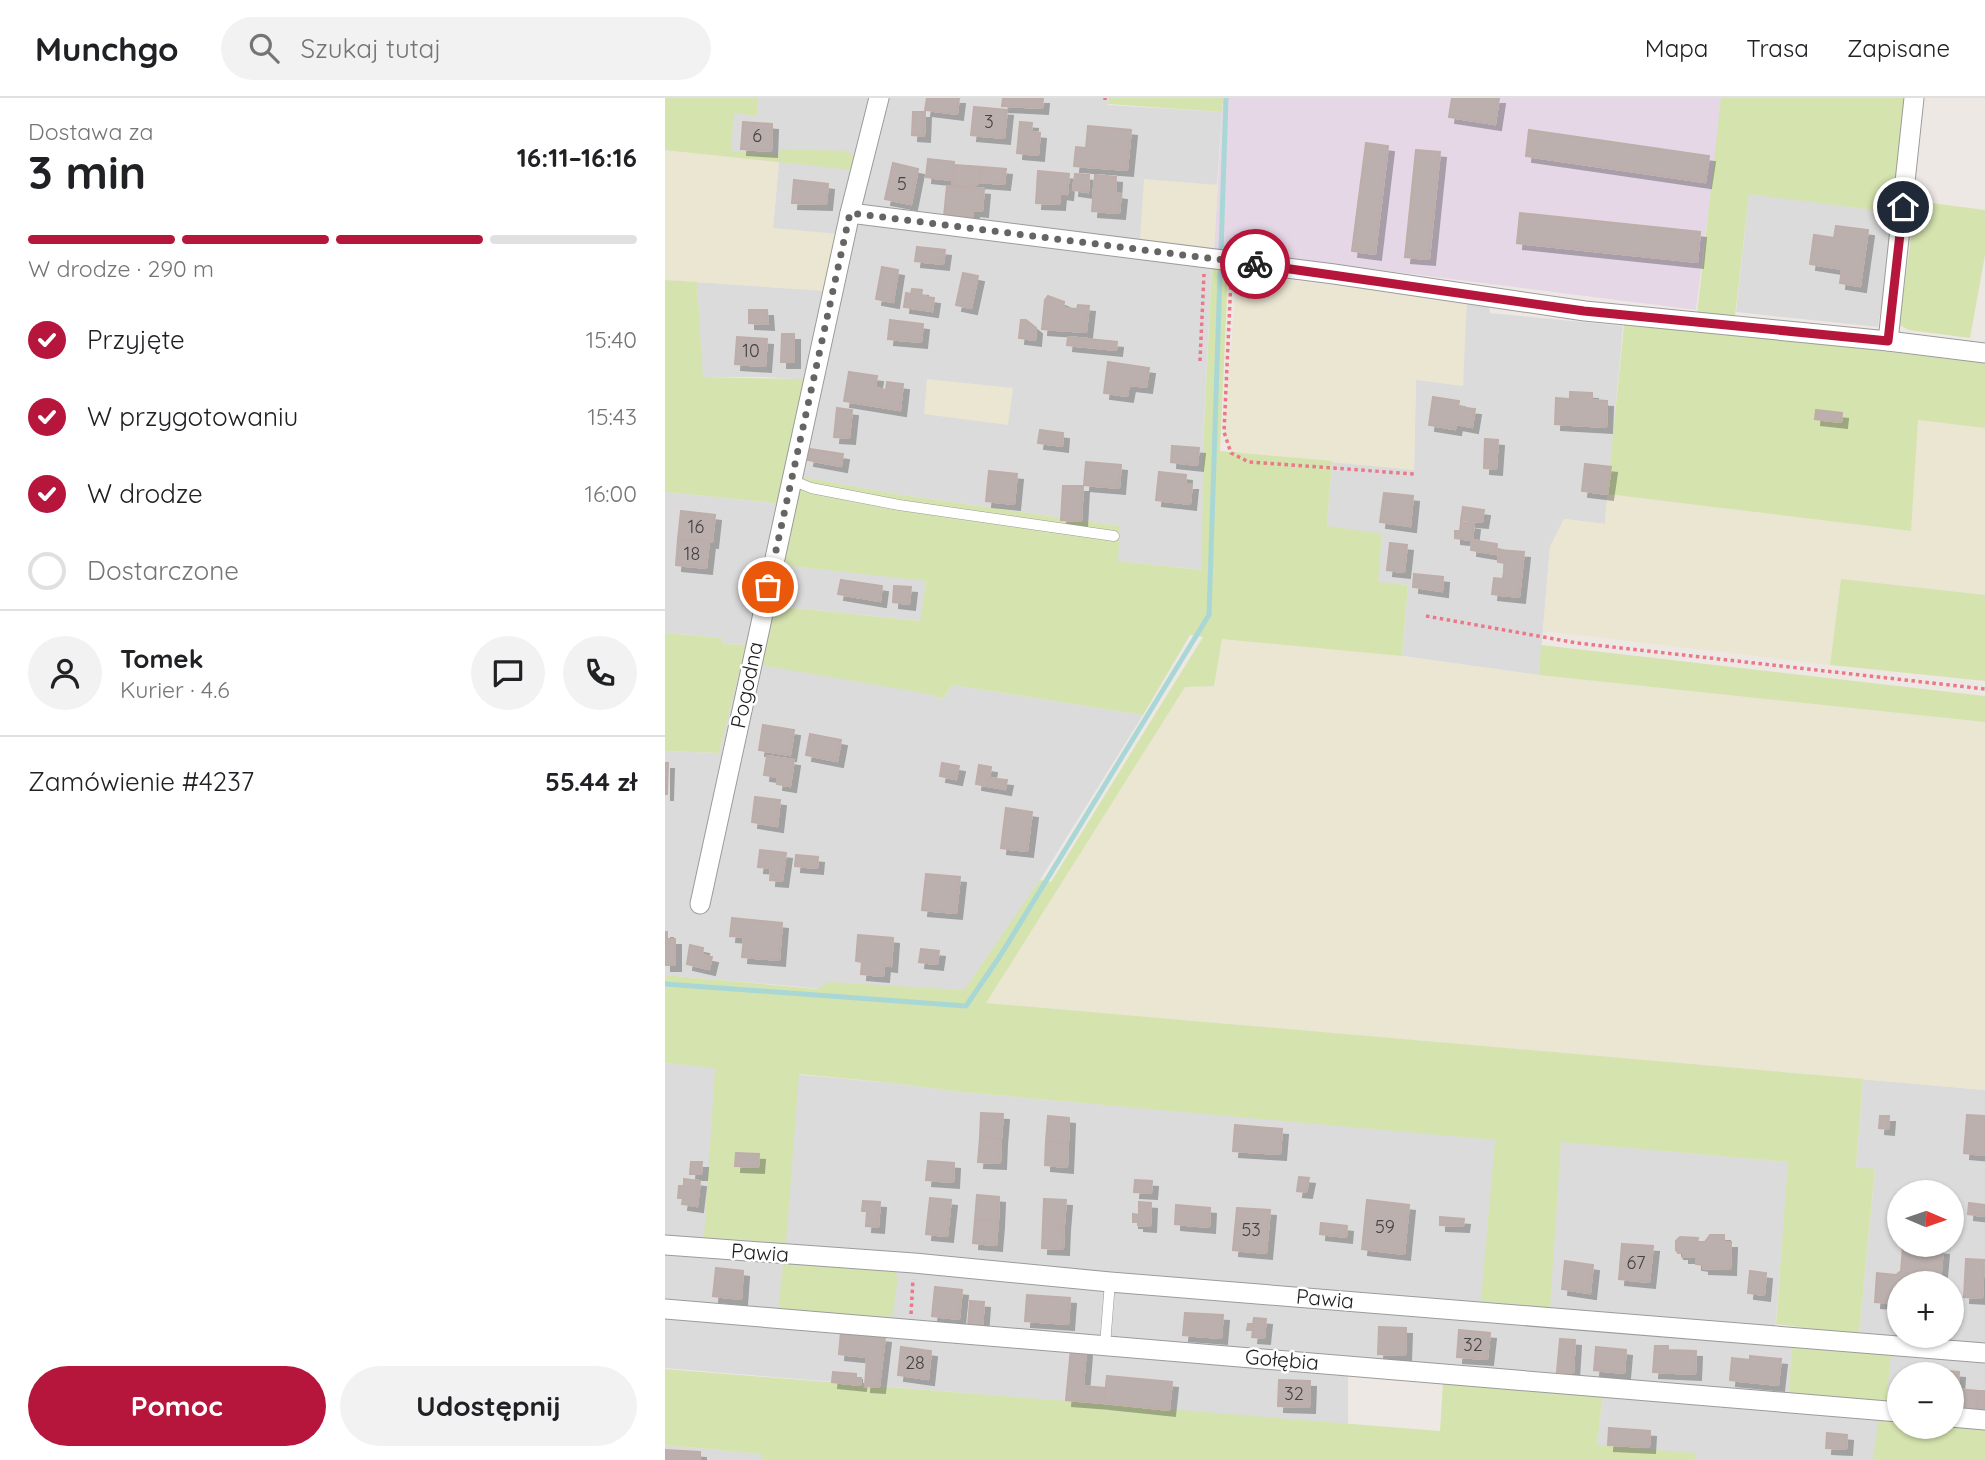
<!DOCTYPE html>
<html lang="pl">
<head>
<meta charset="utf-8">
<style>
  :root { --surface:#fff; --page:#f2f2f2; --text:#202124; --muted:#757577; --line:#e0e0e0; --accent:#b6153c }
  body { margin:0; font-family:Quicksand,sans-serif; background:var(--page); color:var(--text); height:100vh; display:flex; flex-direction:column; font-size:26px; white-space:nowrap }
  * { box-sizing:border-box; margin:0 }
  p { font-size:23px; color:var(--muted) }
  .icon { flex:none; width:38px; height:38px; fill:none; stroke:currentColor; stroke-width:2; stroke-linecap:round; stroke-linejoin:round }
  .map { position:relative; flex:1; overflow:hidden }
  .drawer { display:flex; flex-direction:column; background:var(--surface); width:665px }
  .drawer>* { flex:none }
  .needle { width:46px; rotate:92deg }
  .fabs { position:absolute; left:1222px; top:1082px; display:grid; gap:14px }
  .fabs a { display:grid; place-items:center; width:77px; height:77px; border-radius:50%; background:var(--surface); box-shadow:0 2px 5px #0004; font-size:35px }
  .pin { position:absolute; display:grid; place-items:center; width:60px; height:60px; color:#fff; margin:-30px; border:4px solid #fff; border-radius:50%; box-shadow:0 2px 7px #0007 }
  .courier { position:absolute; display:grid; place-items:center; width:70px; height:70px; margin:-35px; border:5px solid #b6153c; border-radius:50%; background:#fff; color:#222; box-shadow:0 2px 9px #0007 }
  .head em { font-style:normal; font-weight:700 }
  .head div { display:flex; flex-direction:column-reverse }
  .head { display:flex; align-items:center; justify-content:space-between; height:119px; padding:0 28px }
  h1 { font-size:46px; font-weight:700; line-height:52px }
  .bar { display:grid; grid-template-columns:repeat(4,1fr); gap:10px 7px; align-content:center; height:84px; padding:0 28px }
  .bar i { height:9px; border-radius:5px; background:var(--line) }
  .bar .selected { background:var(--accent) }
  .bar p { grid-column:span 4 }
  .line { display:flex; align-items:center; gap:18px; padding:0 28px; border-top:2px solid var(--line) }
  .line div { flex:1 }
  .round { display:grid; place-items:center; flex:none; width:74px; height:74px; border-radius:37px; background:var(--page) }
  ol { padding:0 28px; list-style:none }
  li { display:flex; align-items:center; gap:21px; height:77px }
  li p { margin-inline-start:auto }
  li .icon { padding:7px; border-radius:50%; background:var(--accent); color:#fff; stroke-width:4 }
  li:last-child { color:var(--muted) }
  li i { width:38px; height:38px; border:4px solid var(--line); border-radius:50% }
  .action { display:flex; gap:14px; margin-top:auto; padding:14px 28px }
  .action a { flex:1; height:80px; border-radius:42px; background:var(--accent); color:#fff; font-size:28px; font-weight:700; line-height:80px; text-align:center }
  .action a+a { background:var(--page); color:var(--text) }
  header { display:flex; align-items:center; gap:42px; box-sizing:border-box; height:98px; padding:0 35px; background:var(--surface); border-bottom:2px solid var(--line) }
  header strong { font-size:33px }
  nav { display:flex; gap:38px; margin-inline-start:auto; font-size:24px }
  .search { width:490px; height:63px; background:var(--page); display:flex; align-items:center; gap:18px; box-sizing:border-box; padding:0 24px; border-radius:38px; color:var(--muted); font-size:26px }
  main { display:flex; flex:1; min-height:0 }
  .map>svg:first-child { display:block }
  .residential { fill:#dcdbdb; fill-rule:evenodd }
  .industrial { fill:#e5d7e6 }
  .farmland { fill:#eae6d2 }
  .grass { fill:#d5e3af }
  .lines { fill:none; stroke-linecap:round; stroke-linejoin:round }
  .stream { stroke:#a9d7d6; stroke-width:5 }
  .building { fill:#bbb0ae; stroke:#beada8; stroke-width:2; filter:url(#shadow) }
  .lane-casing { stroke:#9b9b9b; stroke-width:11 }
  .street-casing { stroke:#9b9b9b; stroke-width:21 }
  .path { stroke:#eb7888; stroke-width:3.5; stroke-dasharray:3.5 3.5; stroke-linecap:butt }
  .lane { stroke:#fff; stroke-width:10 }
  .street { stroke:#fff; stroke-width:19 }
  .done { stroke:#676564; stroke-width:7; stroke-dasharray:0 12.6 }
  .route { stroke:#b6153c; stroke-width:9 }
  .labels { text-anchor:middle; stroke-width:5; stroke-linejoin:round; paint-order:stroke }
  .number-label { font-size:18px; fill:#454242 }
  .street-label { font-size:21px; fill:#1e1e1e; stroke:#fff }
</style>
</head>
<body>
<header>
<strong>Munchgo</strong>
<div class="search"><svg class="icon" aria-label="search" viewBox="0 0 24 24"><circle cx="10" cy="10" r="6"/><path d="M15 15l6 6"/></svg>Szukaj tutaj</div>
<nav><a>Mapa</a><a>Trasa</a><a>Zapisane</a></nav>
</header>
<main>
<section class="drawer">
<div class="head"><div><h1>3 min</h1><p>Dostawa za</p></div><em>16:11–16:16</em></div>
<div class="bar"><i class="selected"></i><i class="selected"></i><i class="selected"></i><i></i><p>W drodze · 290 m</p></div>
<ol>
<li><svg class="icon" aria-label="check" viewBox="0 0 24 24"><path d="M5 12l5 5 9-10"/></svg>Przyjęte<p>15:40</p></li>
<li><svg class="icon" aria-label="check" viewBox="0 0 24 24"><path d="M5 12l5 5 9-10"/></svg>W przygotowaniu<p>15:43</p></li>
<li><svg class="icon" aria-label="check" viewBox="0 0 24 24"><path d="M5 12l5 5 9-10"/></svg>W drodze<p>16:00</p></li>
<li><i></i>Dostarczone</li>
</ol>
<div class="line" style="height:126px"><a class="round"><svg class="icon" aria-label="person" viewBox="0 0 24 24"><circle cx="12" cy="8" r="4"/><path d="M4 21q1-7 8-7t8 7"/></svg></a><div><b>Tomek</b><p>Kurier · 4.6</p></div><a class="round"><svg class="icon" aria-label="chat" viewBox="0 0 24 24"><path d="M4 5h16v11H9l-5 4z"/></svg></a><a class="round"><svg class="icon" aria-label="phone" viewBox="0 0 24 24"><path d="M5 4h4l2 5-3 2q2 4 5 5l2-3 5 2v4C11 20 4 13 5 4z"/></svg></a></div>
<div class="line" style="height:91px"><div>Zamówienie #4237</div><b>55.44 zł</b></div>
<div class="action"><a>Pomoc</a><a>Udostępnij</a></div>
</section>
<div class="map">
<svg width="1320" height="1362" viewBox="0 0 1320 1362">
  <defs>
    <filter id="shadow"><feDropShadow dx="6" dy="6" stdDeviation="0" flood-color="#0004"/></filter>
  </defs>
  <rect width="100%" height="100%" fill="#eee8e5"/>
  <g class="residential">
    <path d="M0,0H444L443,7L557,14L547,161L538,348V472L452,463L455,428L237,397L120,376L138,282L101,279H37L32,184L136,191L108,130L114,64L0,52Z"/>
    <path d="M1084,95L1231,115L1213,229L1071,214Z"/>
    <path d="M802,202L824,207L825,215L958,228L940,426L899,421L885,449L874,577L737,558L743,487L713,485L662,428L667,363L749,372L751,282Z"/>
    <path d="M0,394L101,404L129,409L117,467L261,482L256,523L110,508L264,596L278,601L287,587L478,617L375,782L304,904L0,877V653L54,655L80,547L58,546L57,540L0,535Z"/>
    <path d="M0,965L227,985L296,994L430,1006L754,1031L1124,1064L1109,1245L1127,1247L1123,1301L683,1275V1327L0,1270Z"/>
    <path d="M1198,981L1320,992V1362H955L932,1347L938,1296L1147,1313L1194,1237L1210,1072L1191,1070ZM1234,1094H1286V1146H1234ZM1234,1185H1286V1237H1234ZM1234,1276H1286V1328H1234Z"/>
    <path d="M0,1347L97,1356L96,1362H0Z"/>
  </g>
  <path class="industrial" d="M558,0H1058L1031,212L549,151Z"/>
  <g class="farmland">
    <path d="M0,52L114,64L108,130L175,136L159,193L0,182Z"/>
    <path d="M479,81L553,87L549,151L477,142L475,140Z"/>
    <path d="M572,176L802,202L798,288L751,282L749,372L566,355L559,334Z"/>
    <path d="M262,281L348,290L343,327L259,316Z"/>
    <path d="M1253,322L1320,330V497L1176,481L1165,567L878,533L885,449L899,421L940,426L942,396L1246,433Z"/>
    <path d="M557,540L737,558L874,577L1320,624V992L320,905L520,589L549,588Z"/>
  </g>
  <g class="grass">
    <path d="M0,0H93L92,18L69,15L66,53L114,57L115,51L181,53L191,60L187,72L0,52Z"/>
    <path d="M444,0H558L557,14L443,6Z"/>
    <path d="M1056,0H1240L1231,115L1084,96L1068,236L1320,265V330L1253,322L1246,433L942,396L959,227L1030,234Z"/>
    <path d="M1251,103L1320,112V157L1305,240L1244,232L1234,227Z"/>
    <path d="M547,166L561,171L563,176L555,353L667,363L662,428L717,436L713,484L743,487L737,558L557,541L549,588L520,589L321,905L1198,981L1191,1069L1210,1071L1194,1237L1111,1226L1123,1064L896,1044L885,1210L816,1203L830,1042L296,994L227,985L134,976L121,1145L39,1139L50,970L0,965V877L152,891L164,884L299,892L375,782L386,784L538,539L525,537L478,617L287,587L278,601L264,596L95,567L110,508L255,523L261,483L117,467L128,409L101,404L0,394V182L32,184L38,279L138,281L121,376L237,397L455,428L453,463L537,472L538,351Z"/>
    <path d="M1176,481L1320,497V583L1165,567Z"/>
    <path d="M0,535L57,540L58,546L81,547L54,655L0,653Z"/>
    <path d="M876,547L1320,598V624L874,577Z"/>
    <path d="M118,1166L229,1173L233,1179L228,1216L222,1219L113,1213Z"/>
    <path d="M1127,1247L1226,1256L1221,1309L1123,1301Z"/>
    <path d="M0,1271L775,1333L778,1284L938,1296L932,1347L1030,1355V1362H96V1356L0,1347Z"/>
    <path d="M1214,1318L1234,1319V1328L1320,1326V1362H1208Z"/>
  </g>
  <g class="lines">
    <g class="stream">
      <path d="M556,152L561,0"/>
      <path d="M0,886L301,908L335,858L544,517L555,175"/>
    </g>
  </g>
  <g class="building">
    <path d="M262,0H294L292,16L260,12Z"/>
    <path d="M338,0H378L377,10L337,8Z"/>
    <path d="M787,0H834L830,26L784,19Z"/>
    <path d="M309,9L342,12L339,40L306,37Z"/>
    <path d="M248,14H260L259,38L247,37Z"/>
    <path d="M78,24L107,26L106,53L76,51Z"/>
    <path d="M355,24L367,25L366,34L375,35L373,57L352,55Z"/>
    <path d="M423,28L466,32L462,72L409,68L411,49L421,50Z"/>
    <path d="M864,32L1044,58L1040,84L861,58Z"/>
    <path d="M701,45L723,48L710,156L687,153Z"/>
    <path d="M751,52L775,54L764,161L740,159Z"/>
    <path d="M263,61L289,64L287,82L261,79Z"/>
    <path d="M228,65L253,71L246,106L220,101Z"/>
    <path d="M289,67L317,69L315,84L307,90L287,88Z"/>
    <path d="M317,69L341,71L339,86L315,84Z"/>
    <path d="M373,73L404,76L402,96L395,95L394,106L371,105Z"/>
    <path d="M410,76L424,77L423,94L408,92Z"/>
    <path d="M430,77L451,79L450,95L456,96L454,115L427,113Z"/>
    <path d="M129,82L163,86L161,106L127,105Z"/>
    <path d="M282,88L319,91L317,113L308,112L307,120L279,118Z"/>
    <path d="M855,115L1035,134L1032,164L852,145Z"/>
    <path d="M1171,128L1203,132L1195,188L1175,185L1177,171L1145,166L1149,137L1169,140Z"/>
    <path d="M252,149L280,152L278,166L250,163Z"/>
    <path d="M217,169L233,172L228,204L211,201Z"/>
    <path d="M298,175L313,178L306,210L291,207Z"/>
    <path d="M247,191L257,192L256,198L269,200L267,213L239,209L241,195L246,196Z"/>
    <path d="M383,198L399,204L398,210L412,211L413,207L424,208L421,234L377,231L380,202Z"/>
    <path d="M84,212H102L103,226L84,225Z"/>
    <path d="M225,222L258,226L256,244L223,241Z"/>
    <path d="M356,222H361L371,230L370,242L354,240Z"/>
    <path d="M117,236H129V264H116Z"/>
    <path d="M72,239L102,241L100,268L70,266Z"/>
    <path d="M403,239L452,244L451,252L402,247Z"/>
    <path d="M443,264L484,270L481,289L464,287L462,298L439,295Z"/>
    <path d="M184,274L212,278L210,290L221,292L222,284L238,286L235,312L179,303Z"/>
    <path d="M905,294L927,295V302L942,303L941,329L890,326L891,300L905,301Z"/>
    <path d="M768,299L794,303L793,309L810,311L807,329L791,326L790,331L764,327Z"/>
    <path d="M172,310L187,312L184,340L169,339Z"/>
    <path d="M1151,312L1177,315L1176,324L1150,321Z"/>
    <path d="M375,332L398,335L397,348L373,345Z"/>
    <path d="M820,341L833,342L831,371L819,370Z"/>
    <path d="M507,348L534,350L532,367L506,364Z"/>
    <path d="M145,351L178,356L176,368L143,362Z"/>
    <path d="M421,364L456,367L454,390L419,387Z"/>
    <path d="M920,366L946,369L942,396L917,393Z"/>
    <path d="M324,373L352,376L349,406L321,403Z"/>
    <path d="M494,374L521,377L520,386H527L525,406L491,402Z"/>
    <path d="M398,388H418L416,423L396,422Z"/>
    <path d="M719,395L748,398L745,428L715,424Z"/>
    <path d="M798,409L819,412L817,424L796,422Z"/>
    <path d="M16,413L50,417L47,444L13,441Z"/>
    <path d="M796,424L809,426L807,442L790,440V433H795Z"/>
    <path d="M13,441L44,444L41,470L11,467Z"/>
    <path d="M807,442L832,446L831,456L806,452Z"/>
    <path d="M725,445L742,447L739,474L722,472Z"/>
    <path d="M834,452L859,454L854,499L827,496L829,480L838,481L840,465L833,464Z"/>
    <path d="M749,476L778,479L777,493L748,489Z"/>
    <path d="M176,482L217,488L215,503L173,496Z"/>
    <path d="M229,488L246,489L244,506L228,504Z"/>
    <path d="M98,627L129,632L125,657L94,652Z"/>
    <path d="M145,636L176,642L172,663L141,657Z"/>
    <path d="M102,658L129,662L125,688L112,686L113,679L99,677Z"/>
    <path d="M0,665H3L2,696H0Z"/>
    <path d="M277,665L294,668L291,681L275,678Z"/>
    <path d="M314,667L326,669L323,688L311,686Z"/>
    <path d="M324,680L342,682L340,691L323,688Z"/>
    <path d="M90,699L115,702L112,728L87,724Z"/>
    <path d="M341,710L367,714L362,753L336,750Z"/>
    <path d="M95,752L121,755L117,783L105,782L106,770L93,769Z"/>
    <path d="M131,757L153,759L152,770L130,768Z"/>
    <path d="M261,776L295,779L291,815L257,812Z"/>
    <path d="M67,820L117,825L114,862L77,859L79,839L65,838Z"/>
    <path d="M0,834H2V841H10V867H0Z"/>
    <path d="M193,837L228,840L226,868L219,867L218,878L196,876L197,864L191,863Z"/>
    <path d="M25,847L38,850L37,857L47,859L44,871L22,866Z"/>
    <path d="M256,851L274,853L272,866L254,864Z"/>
    <path d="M316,1015L338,1016L336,1041L315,1040Z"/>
    <path d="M1302,1017L1320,1018V1057L1299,1055Z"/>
    <path d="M383,1018L404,1020L403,1045L381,1043Z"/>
    <path d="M1215,1018H1224L1223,1031L1214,1030Z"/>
    <path d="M570,1027L617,1031L615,1056L568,1053Z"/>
    <path d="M315,1040L336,1041L335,1065L313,1064Z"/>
    <path d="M381,1043L403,1045L402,1069L380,1067Z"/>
    <path d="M71,1055L94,1056L93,1069L70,1068Z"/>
    <path d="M263,1063L289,1065L288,1084L261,1082Z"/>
    <path d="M26,1064H37L36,1076H25Z"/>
    <path d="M634,1079L644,1080L641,1094L632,1093Z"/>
    <path d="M19,1081L35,1083L32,1108L17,1106L18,1100H13L14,1088H19Z"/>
    <path d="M470,1082L487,1083L486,1095L469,1094Z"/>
    <path d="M312,1097L334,1099L333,1123L310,1121Z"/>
    <path d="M265,1100L286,1102L282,1138L261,1136Z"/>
    <path d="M379,1101L401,1102L399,1127L378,1126Z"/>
    <path d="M702,1102L744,1107L739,1156L697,1151Z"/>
    <path d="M198,1103L215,1104L213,1129L201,1128L202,1113H197Z"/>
    <path d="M474,1104L486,1105L485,1128L473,1127V1124H468V1116L474,1117Z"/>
    <path d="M1304,1105L1320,1107V1118L1303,1116Z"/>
    <path d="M511,1107L545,1110L544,1129L510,1126Z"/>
    <path d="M572,1110L605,1112L601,1155L568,1152Z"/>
    <path d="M775,1119L799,1121L798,1128L775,1127Z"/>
    <path d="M310,1121L333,1123L331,1147L308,1145Z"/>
    <path d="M656,1125L682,1128L681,1139L655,1136Z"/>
    <path d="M378,1126L399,1127L398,1151L377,1150Z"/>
    <path d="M1045,1137H1059V1144H1066L1065,1171L1038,1170V1167L1031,1166V1159H1018V1155H1013L1011,1152V1143L1015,1139L1033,1140L1032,1144H1040Z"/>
    <path d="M957,1146L988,1148L984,1184L954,1181Z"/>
    <path d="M1238,1148L1278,1151L1275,1185H1246V1181L1239,1180L1234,1185V1206L1210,1204L1212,1175L1231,1177L1236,1173Z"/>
    <path d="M1301,1161L1319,1162L1317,1200L1299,1199Z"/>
    <path d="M900,1163L928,1167L925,1195L897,1191Z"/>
    <path d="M51,1170L78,1173L76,1201L48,1198Z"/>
    <path d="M1085,1173L1101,1175L1099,1197L1083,1195Z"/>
    <path d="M270,1189L297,1192L294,1221L267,1218Z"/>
    <path d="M362,1197L405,1200L403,1226L360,1223Z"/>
    <path d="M305,1203L319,1204L317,1230L303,1228Z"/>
    <path d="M520,1215L558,1217L556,1240L518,1237Z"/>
    <path d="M589,1220L601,1221L599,1240L587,1239L588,1232H582L583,1226H588Z"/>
    <path d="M714,1229L741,1230L740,1257L713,1256Z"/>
    <path d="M794,1232L825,1235L822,1261L792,1259Z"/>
    <path d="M176,1234L220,1239L214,1289L200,1288L202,1259L174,1256Z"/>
    <path d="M895,1241L910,1242L908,1275L892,1274Z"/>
    <path d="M990,1248H1003V1252L1031,1253L1030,1276L988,1274Z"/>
    <path d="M236,1249L266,1253L263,1281L233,1277Z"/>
    <path d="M931,1249L961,1252L959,1275L929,1272Z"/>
    <path d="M406,1250L421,1252L418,1288L440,1290L439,1305L401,1302Z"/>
    <path d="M1085,1258L1116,1261L1113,1287L1065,1282L1067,1260L1085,1262Z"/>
    <path d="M1268,1272L1294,1274L1293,1291L1313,1293L1312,1313L1286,1311V1276H1267Z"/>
    <path d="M168,1274L191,1276V1280H196L195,1287L167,1284Z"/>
    <path d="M442,1278L507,1284L504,1312L439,1305Z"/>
    <path d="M614,1282L645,1283L644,1309L613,1308Z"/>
    <path d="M1313,1293H1320V1314L1312,1313Z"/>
    <path d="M944,1330L985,1333L984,1349L943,1347Z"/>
    <path d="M1162,1335L1182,1337L1181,1351L1161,1350Z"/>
    <path d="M0,1352L35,1354V1362H0Z"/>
  </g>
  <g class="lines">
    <g class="lane-casing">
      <g id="lane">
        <path d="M127,382L146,390L234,407L449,438"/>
        <path d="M440,1247L445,1184"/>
      </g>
    </g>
    <g class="street-casing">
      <g id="street">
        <path d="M185,115L669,176L920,213L1223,243L1320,255"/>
        <path d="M1223,243L1249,0"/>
        <path d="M35,806L185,115L214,0"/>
        <path d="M0,1147L249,1165L445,1184L1320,1255"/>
        <path d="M0,1211L1234,1314"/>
        <path d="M1286,1319L1320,1322"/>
      </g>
    </g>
    <g class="path">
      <path d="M440,2V0"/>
      <path d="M566,181L559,334L566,355L584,364L750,376"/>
      <path d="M535,263L539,176"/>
      <path d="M761,518L912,545L1320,591"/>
      <path d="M246,1216L248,1181"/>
    </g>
    <use href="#lane" class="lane"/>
    <use href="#street" class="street"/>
  </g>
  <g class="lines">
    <path class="done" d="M103,489L185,115L590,166"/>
    <path class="route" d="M590,166L919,213L1223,243L1238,109"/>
  </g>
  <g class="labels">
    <g class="number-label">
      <text x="324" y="30">3</text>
      <text x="92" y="44">6</text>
      <text x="237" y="92">5</text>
      <text x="86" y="259">10</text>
      <text x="31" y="435">16</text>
      <text x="27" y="462">18</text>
      <text x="720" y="1135">59</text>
      <text x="586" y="1138">53</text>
      <text x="971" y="1171">67</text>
      <text x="808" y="1253">32</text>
      <text x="250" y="1271">28</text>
      <text x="629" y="1302">32</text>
    </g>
    <g class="street-label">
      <text transform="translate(82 587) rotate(-78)" y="7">Pogodna</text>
      <text transform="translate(95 1155) rotate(4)" y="7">Pawia</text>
      <text transform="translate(660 1201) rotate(5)" y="7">Pawia</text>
      <text transform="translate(617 1262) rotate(5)" y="7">Gołębia</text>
    </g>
  </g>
</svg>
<div class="fabs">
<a><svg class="needle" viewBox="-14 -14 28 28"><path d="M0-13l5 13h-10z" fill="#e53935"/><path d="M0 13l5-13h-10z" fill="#757577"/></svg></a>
<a>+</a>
<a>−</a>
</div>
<div class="pin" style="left:103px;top:489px;background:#ea580c"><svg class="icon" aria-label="bag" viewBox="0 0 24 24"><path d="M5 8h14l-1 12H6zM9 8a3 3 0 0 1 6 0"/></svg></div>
<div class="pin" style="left:1238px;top:109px;background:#1f2937"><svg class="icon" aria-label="home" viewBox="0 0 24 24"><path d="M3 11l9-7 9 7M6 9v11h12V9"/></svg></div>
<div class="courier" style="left:590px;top:166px"><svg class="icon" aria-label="bike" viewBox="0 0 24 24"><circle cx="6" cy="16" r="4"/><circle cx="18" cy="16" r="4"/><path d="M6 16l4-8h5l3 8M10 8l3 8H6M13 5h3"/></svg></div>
</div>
</main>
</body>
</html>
